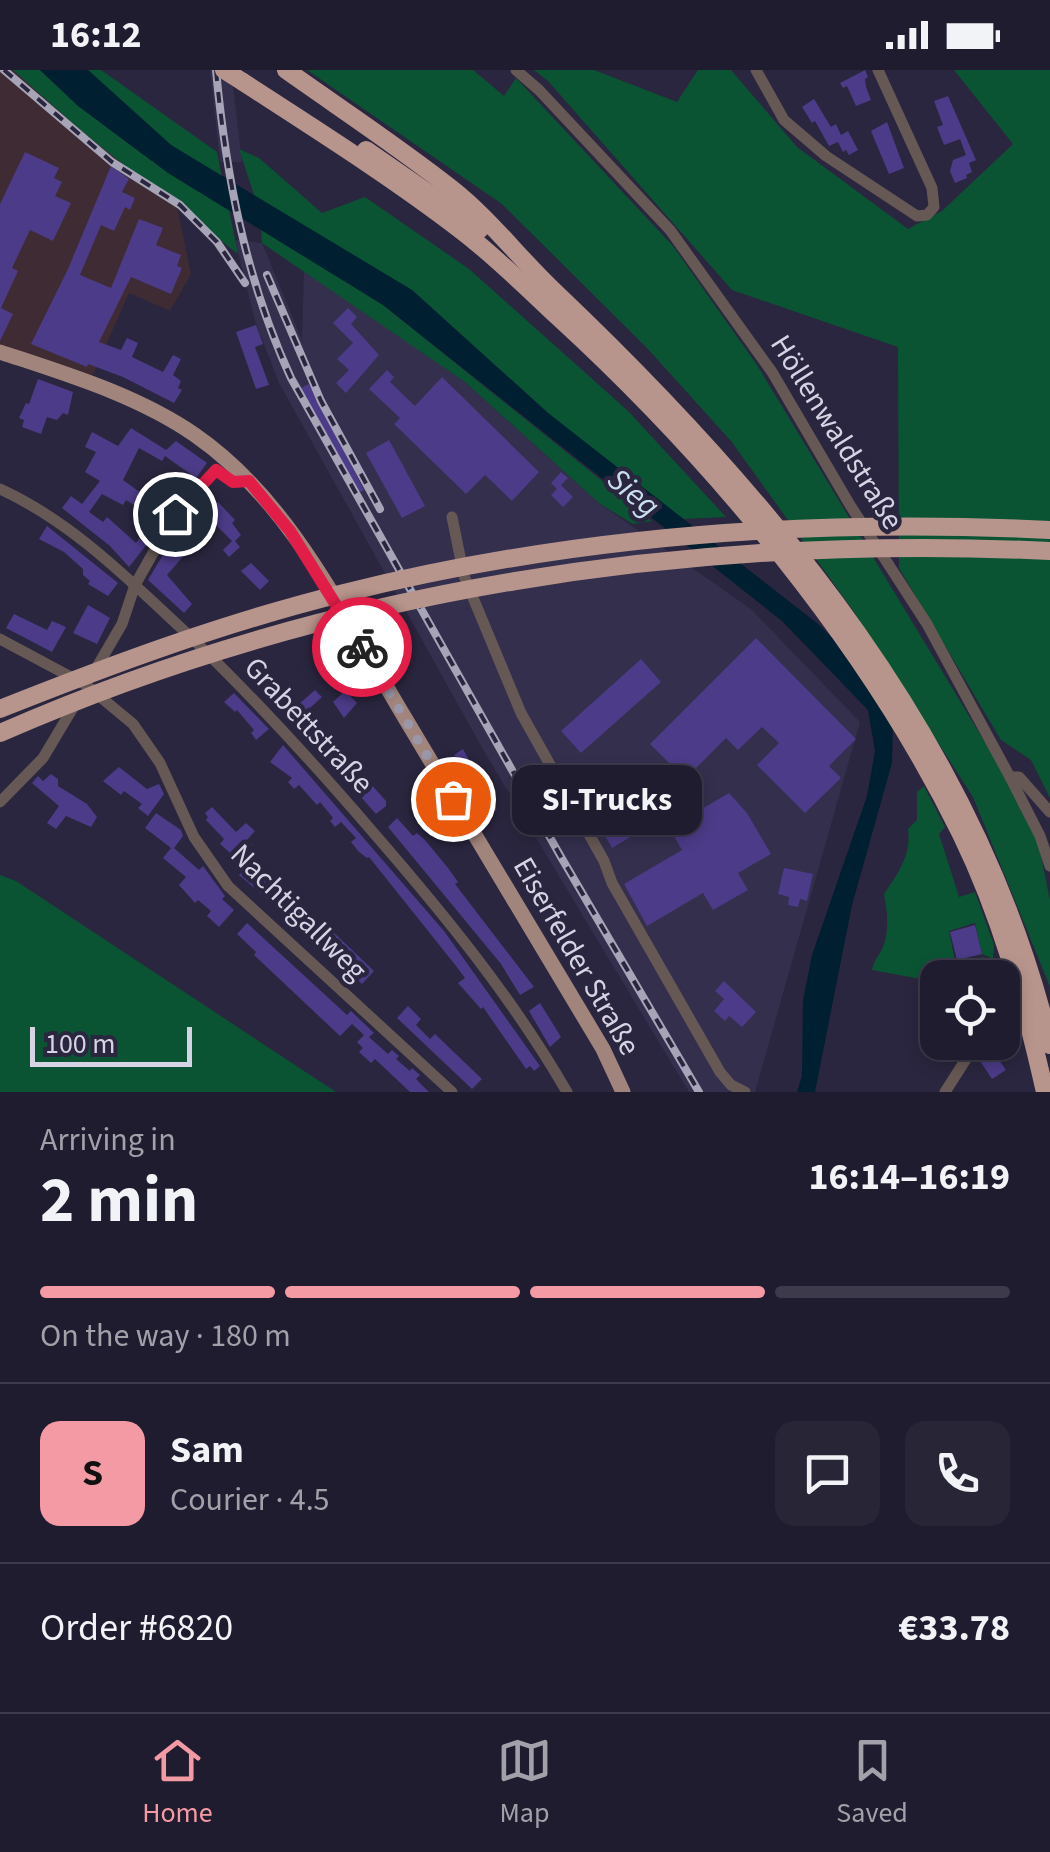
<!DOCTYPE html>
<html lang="en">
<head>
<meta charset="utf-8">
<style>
  :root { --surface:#201c2f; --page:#282537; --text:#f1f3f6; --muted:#a2a1aa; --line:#3d3a4b; --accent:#f49aa4 }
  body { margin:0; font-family:"Source Sans 3",sans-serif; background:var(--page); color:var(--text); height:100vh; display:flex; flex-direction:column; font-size:38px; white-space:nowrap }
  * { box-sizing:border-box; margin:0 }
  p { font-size:32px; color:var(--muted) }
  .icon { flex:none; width:55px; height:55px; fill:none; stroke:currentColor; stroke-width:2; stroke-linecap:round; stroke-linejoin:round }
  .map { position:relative; height:1022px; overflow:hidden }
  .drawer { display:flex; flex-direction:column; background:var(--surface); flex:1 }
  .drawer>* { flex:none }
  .fabs { position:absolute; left:920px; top:890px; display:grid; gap:20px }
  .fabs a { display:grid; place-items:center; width:100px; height:100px; border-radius:20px; background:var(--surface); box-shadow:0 5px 15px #0003,0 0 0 2px var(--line); font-size:50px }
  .scale { position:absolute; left:30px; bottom:25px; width:162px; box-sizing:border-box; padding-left:10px; border:5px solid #d6d4e4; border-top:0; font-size:28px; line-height:35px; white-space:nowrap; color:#d6d4e4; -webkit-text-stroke:8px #2a263f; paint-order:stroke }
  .pin { position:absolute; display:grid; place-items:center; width:85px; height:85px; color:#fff; margin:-42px; border:5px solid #fff; border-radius:50%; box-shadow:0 2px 10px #0007 }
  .courier { position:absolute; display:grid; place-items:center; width:100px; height:100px; margin:-50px; border:8px solid #e11d48; border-radius:50%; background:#fff; color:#222; box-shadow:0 2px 12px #0007 }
  .bubble { position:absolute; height:70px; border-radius:20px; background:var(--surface); box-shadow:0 5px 15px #0003,0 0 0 2px var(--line); font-size:32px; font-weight:700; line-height:70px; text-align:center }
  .summary em { font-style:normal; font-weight:700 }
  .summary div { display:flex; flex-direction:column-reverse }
  .summary { display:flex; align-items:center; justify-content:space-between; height:170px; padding:0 40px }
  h1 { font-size:65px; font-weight:700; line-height:75px }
  .bar { display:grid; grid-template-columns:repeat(4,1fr); gap:15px 10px; align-content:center; height:120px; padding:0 40px }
  .bar i { height:12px; border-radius:8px; background:var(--line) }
  .bar .active { background:var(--accent) }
  .bar p { grid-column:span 4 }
  .line { display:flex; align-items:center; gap:25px; padding:0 40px; border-top:2px solid var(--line) }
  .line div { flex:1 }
  .round { display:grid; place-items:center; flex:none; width:105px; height:105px; border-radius:20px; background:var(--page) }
  .status { display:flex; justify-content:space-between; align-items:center; height:70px; padding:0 50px; background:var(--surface); direction:ltr }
  .status svg { height:28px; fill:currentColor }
  .tabs { display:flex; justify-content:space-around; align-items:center; height:140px; border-top:2px solid var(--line); background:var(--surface); font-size:28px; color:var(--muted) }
  .tabs a { display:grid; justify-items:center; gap:5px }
  .tabs .active { color:var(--accent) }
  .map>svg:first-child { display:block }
  .commercial { fill:#3e2b33 }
  .built { fill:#332f4d }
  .green { fill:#0a5434 }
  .water { fill:#001f30 }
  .building { fill:#4c3b88 }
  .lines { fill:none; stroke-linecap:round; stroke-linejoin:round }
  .minor { stroke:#665854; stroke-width:11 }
  .major { stroke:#a1847c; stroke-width:15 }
  .highway { stroke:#b8958c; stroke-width:18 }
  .rail-casing { stroke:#a6a4b6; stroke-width:8 }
  .rail { stroke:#2a263f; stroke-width:4; stroke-dasharray:11; stroke-linecap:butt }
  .highway-bridge { stroke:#b8958c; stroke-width:18 }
  .done { stroke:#9a97aa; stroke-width:10; stroke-dasharray:0 18 }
  .route { stroke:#e11d48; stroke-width:12 }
  .labels { text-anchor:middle; stroke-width:9; stroke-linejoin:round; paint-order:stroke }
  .street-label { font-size:30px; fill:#d6d4e4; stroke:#2a263f }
  .water-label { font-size:32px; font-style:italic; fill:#c9dfee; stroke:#2a263f }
</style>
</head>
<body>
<div class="status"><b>16:12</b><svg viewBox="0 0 49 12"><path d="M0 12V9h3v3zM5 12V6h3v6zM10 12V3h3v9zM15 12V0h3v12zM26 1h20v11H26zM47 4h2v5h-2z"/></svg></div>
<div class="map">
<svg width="1050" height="1022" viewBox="0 0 1050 1022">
  <rect width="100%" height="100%" fill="#2a263f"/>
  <path class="commercial" d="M0,0H13L85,64L177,136L191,204L170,241L129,223L91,309L0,278Z"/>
  <g class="built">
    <path d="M210,0H231L242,92H220Z"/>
    <path d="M235,170L262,173L302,270L304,200L465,312L600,434L751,539L860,652L755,1022H689L485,683L279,313L255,251Z"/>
  </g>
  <g class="green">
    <path d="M13,0H40C98,55 161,99 229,140L238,184L85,64Z"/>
    <path d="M88,0H101L217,82L222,108L171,75Z"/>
    <path d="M307,0H473L504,26L516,8L673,176L757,295L995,689L1039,776L1050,831V917L973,727L852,539L731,371L647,278L502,134Z"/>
    <path d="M534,0H594L677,32L698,0H731L797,77L908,159L942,141L1013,74L954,0H1050V728L1031,690L1001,670L899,498L898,277L732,220L548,11Z"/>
    <path d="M239,79L259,88L322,143L365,127L469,199L628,341L726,447L681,449L548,343L412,220L255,128Z"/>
    <path d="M261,158L383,235L652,451L633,454L600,434L465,312L262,173Z"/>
    <path d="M924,716L945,757L939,764L959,827L975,822L994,875L993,889L982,884L975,853L949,861L955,891L944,895L946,907L938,908L937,912L872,900C874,890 879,886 883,877C890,860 887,841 884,824C897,805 912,785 908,759L917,750V722Z"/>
    <path d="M0,805L16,811L336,1022H0Z"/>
    <path d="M984,887L996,907H949L946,896Z"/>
  </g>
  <path class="water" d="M40,0H88L171,75L412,220L548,343L818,554L861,596L893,646L892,693L852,835L815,1022H797L802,1006L803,930L812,885L867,726L875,681L868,640L782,551L383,235L168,103L78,36Z"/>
  <g class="building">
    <path d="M865,0L868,7L865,9L866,17L871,30L856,36L847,16L851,14L843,18L840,13Z"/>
    <path d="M948,26L976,90L969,93L972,102L966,105L967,108L955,113L950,101L953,90L966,85L960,69L944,75L937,57L943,55L934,31Z"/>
    <path d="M814,29L831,57L836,54L841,65L848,61L858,80L849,85L846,80L843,82L838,72L829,76L815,51L812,53L802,37Z"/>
    <path d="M887,52L904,98L889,104L871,61Z"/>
    <path d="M25,82L59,98L54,108L62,112L55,126L71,133L53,171L30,160L12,198L18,201L1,238L13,244L0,271V134Z"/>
    <path d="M111,96L129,109L122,122L135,128L130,140L125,137L114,161L101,155L80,205L111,218L139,149L163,158L156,175L181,185L177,196L182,198L171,224L131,207L99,272L121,280L127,268L138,273L132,287L163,302L173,285L181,289L173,305L181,311L178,318L182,320L174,333L123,307L88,294L87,297L31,274L68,199Z"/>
    <path d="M348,238L357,247L351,254L379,285L346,323L336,313L349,300L337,289L353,273L333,253Z"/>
    <path d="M256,255L263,274L255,277L269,315L256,319L236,262Z"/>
    <path d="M387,300L394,307L390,312L415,336L442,307L539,402L512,431L485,405L466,424L394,354L400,348L369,319Z"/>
    <path d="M38,309L73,322L68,345L63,343L57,350L47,347L41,364L22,357L24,350L19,348L26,333L29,334Z"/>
    <path d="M309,314L364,420L357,424L299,319Z"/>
    <path d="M131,358L166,380L176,371L207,393L196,408L165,386L162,391L139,378L123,410L144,425L162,406L174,415L154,448L126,430L123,435L102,424L89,442L103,452L107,447L136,473L139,469L147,474L129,497L110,476L62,438L71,426L82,434L100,411L85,402L96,382L85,377L92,362L118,376Z"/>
    <path d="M389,370L425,436L402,448L366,383Z"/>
    <path d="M561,402L568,408L561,415L573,427L563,437L551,425L557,419L551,413Z"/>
    <path d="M218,432L235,450L232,453L241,465L235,471L240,477L229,487L223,480L232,471L211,450L214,448L208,442Z"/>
    <path d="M47,456L118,513L108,526L88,514L90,511L83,505V499L64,482L39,469Z"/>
    <path d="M178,469L192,476L167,505L192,534L184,543L148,510L164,483Z"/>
    <path d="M251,493L269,511L260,520L241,501Z"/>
    <path d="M88,535L110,548L97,574L73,563Z"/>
    <path d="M14,544L47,560L52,551L66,557L52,582L6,558Z"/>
    <path d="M756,568L856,669L829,696L841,708L805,743L757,695L779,673L762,657L738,680L726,668L685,709L650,674Z"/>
    <path d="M641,589L661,612L581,683L561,661Z"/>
    <path d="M255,594L295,633L299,634L315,620L322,627L310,638L309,643L317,652L314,655L333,677L336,679L340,676L347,683L345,685L386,731V736L376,744L249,600Z"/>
    <path d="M345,621L357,633L344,648L333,632Z"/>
    <path d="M234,623L269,659L256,670L251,663L254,660L237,640L235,642L224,632Z"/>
    <path d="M283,675L444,861L540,996L534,1001L530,996L526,999L483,937L481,939L458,913L465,908L456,896L369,787L367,788L359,782L351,772L356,768L341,752L335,757L330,751L333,748L320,732L317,735L299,715L294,719L288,712L292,708L270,692Z"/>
    <path d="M463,679L497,740L487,745L454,685Z"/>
    <path d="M119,697L147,719L159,714L164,724L148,746L138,738L142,734L124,721L121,725L103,711Z"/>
    <path d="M51,704L58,709V716L87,734L97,747L91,757L66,746L56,759L47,753L59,736L32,713L38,706L43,711Z"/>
    <path d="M729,723L747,743L771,784L738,803L748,820L713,840L703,823L647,856L624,814L682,780L669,758Z"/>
    <path d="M212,737L236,762L246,753L255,761L246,771L252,775L244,784L275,808L273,810L284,822L308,841L296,854L239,805L246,797L220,774L224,769L206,750L208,747L205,743Z"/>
    <path d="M156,743L181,760L183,766L174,778L199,800L203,796L225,826L222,829L234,840L219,857L207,846L211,841L198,830L195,833L179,815L186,807L163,788L171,778L145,758Z"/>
    <path d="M397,748L413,766L417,763L425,770L448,798L458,812L455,814L534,917L520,925L501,894L388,757Z"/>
    <path d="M622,748L632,766L612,778L602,760Z"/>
    <path d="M784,798L813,804L807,831L800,829L798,837L788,835L789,827L778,824Z"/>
    <path d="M247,853L347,945L351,941L374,963L369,967L388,984L392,980L399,986L396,989L410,1001L412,998L420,1005L416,1009L429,1022H410L375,989L371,993L359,982L363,978L357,972L364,965L352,954L340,966L254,885L256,882L237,864Z"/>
    <path d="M975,855L982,884L957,890L950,862Z"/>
    <path d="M331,860L374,901L362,914L319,874Z"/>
    <path d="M724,911L756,942L742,957L729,946L725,951L714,941L724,929L715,921Z"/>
    <path d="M540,933L561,967L550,977L529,941Z"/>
    <path d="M408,936L421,949L416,955L430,969L435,964L482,1009L472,1019L397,948Z"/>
    <path d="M988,974L1006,1000L992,1009L978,988Z"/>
  </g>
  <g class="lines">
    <g class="minor">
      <path d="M516,0L539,20L670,160L772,302L850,435L927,554L1010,707L1040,766L1050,796"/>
      <path d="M756,0L784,50L826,86L917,146L927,145L934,137L932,118L878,0"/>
      <path d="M0,419C70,451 124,505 180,557C248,621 311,690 372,761C444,844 512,927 567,1022"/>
      <path d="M452,447L464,506L521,643L604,791L612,813L720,1002L731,1015L745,1022"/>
      <path d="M0,569L86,615L133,654L160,693L194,767L228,816L452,1022"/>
      <path d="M94,602L122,554L135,515L175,444L216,400L233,412L249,411"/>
      <path d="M1010,707H1019L1050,742"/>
      <path d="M0,732L43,688L77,631"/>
      <path d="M945,1022L977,972"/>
    </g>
    <path class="major" d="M0,282C66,304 137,325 195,365C292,432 345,549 405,648C471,759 537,869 603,979L623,1022"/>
    <g class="highway">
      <path d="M286,0C341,39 399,77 452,119C490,149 519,188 554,221C773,429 979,674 1050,975"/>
      <path d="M243,12C317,60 393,108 462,161C496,187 527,218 558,247C713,389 868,574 961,764C1001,846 1025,933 1045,1022"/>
      <path d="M366,80L480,159"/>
    </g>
    <g class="rail-casing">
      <g id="rail">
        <path d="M4,0L112,92L180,135L217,172L245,213"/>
        <path d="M216,0C226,107 246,210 291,308L561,787L699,1022"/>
        <path d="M267,205L321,331L380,439"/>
      </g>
    </g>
    <use href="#rail" class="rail"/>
    <g class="highway-bridge">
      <path d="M224,0L243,12"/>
      <path d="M0,639C113,594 226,552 344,523C576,465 812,448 1050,460"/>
      <path d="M0,663C330,518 691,464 1050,481"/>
    </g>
  </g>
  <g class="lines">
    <path class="done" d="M362,577L453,729"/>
    <path class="route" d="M175,444L216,400L233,412L249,411L290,461L362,577"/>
  </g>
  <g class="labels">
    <g class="street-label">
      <text transform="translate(837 362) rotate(58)" y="10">Höllenwaldstraße</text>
      <text transform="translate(309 655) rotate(47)" y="10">Grabettstraße</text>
      <text transform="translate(299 842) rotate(45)" y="10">Nachtigallweg</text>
      <text transform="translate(577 886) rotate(60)" y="10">Eiserfelder Straße</text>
    </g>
    <g class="water-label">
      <text transform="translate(634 422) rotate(40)" y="11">Sieg</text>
    </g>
  </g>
</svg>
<div class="fabs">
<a><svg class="icon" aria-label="locate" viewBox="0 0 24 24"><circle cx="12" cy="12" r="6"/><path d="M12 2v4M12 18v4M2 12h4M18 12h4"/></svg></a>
</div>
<div class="scale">100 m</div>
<div class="pin" style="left:453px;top:729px;background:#ea580c"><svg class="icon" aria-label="bag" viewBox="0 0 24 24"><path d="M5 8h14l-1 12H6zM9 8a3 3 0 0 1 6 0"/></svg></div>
<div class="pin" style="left:175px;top:444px;background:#1f2937"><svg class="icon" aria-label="home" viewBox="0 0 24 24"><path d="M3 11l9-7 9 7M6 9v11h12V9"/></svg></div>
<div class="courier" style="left:362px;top:577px"><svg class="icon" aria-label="bike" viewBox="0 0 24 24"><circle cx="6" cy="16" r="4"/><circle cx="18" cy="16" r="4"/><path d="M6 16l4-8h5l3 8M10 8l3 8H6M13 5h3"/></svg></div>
<div class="bubble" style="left:512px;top:695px;width:190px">SI-Trucks</div>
</div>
<section class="drawer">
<div class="summary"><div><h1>2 min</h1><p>Arriving in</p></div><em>16:14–16:19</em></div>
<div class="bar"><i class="active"></i><i class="active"></i><i class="active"></i><i></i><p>On the way · 180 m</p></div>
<div class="line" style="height:180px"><b class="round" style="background:var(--accent);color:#111">S</b><div><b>Sam</b><p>Courier · 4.5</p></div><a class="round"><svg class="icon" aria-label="chat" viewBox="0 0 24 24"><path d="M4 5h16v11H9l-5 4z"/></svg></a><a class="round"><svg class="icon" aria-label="phone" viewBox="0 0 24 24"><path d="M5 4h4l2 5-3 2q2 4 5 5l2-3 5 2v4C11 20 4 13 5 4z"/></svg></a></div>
<div class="line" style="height:130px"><div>Order #6820</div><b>€33.78</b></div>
</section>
<nav class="tabs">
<a class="active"><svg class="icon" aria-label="home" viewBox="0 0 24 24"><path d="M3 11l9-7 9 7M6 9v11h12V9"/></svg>Home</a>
<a><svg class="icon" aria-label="map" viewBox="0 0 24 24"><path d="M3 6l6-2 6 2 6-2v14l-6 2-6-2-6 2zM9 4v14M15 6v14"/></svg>Map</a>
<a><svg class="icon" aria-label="saved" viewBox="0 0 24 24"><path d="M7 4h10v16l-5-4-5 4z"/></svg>Saved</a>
</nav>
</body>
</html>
